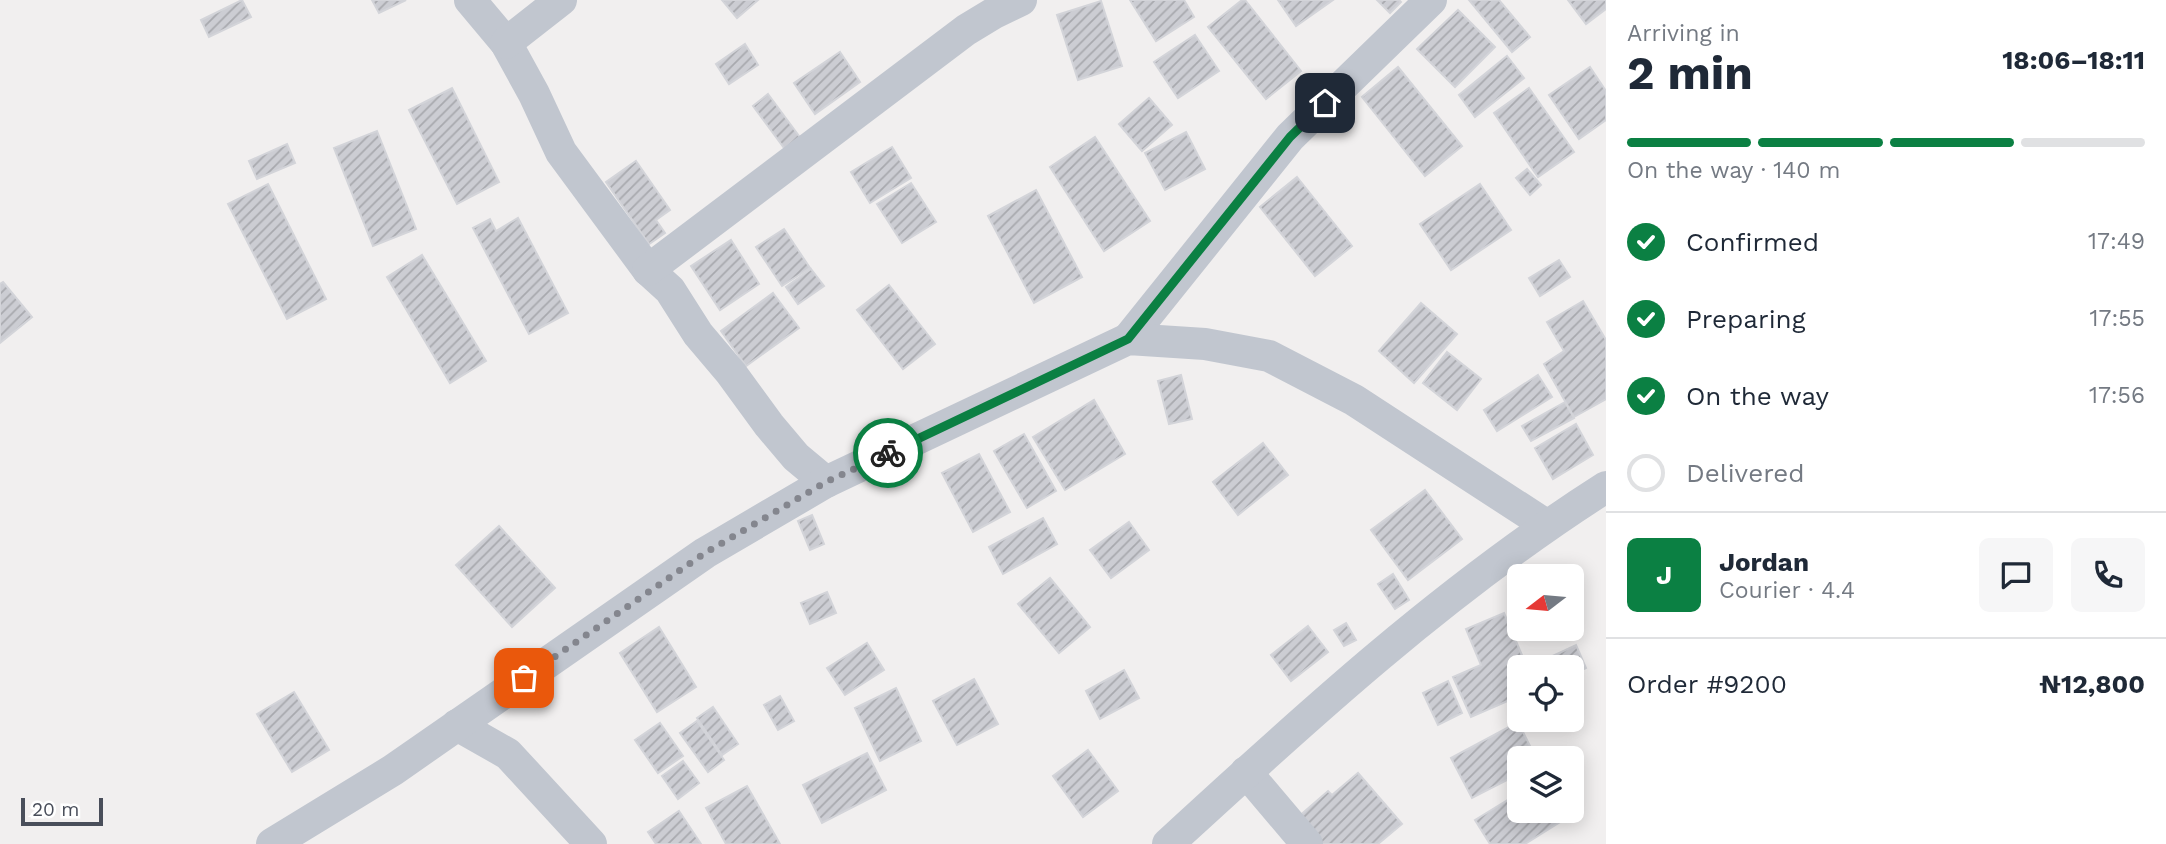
<!DOCTYPE html>
<html lang="en">
<head>
<meta charset="utf-8">
<style>
  :root { --surface:#fff; --page:#f6f6f7; --text:#1f2937; --muted:#747a83; --line:#e0e1e3; --accent:#0b8043 }
  body { margin:0; font-family:"Work Sans",sans-serif; background:var(--page); color:var(--text); height:100vh; display:flex; flex-direction:column; font-size:26px; white-space:nowrap }
  * { box-sizing:border-box; margin:0 }
  p { font-size:23px; color:var(--muted) }
  .icon { flex:none; width:38px; height:38px; fill:none; stroke:currentColor; stroke-width:2; stroke-linecap:round; stroke-linejoin:round }
  .map { position:relative; flex:1; overflow:hidden }
  .sheet { display:flex; flex-direction:column; background:var(--surface); width:560px }
  .sheet>* { flex:none }
  .needle { width:46px; rotate:254deg }
  .tools { position:absolute; left:1507px; top:564px; display:grid; gap:14px }
  .tools a { display:grid; place-items:center; width:77px; height:77px; border-radius:10px; background:var(--surface); box-shadow:0 4px 18px #0003; font-size:35px }
  .scale { position:absolute; left:21px; bottom:18px; width:82px; box-sizing:border-box; padding-left:7px; border:4px solid #494e5a; border-top:0; font-size:19px; line-height:24px; white-space:nowrap; color:#494e5a; -webkit-text-stroke:5px #fff; paint-order:stroke }
  .pin { position:absolute; display:grid; place-items:center; width:60px; height:60px; color:#fff; margin:-30px; border-radius:14px; box-shadow:0 4px 10px #0006 }
  .courier { position:absolute; display:grid; place-items:center; width:70px; height:70px; margin:-35px; border:5px solid #0b8043; border-radius:50%; background:#fff; color:#222; box-shadow:0 2px 9px #0007 }
  .headline em { font-style:normal; font-weight:700 }
  .headline div { display:flex; flex-direction:column-reverse }
  .headline { display:flex; align-items:center; justify-content:space-between; height:119px; padding:0 21px }
  h1 { font-size:46px; font-weight:700; line-height:52px }
  .bar { display:grid; grid-template-columns:repeat(4,1fr); gap:10px 7px; align-content:center; height:84px; padding:0 21px }
  .bar i { height:9px; border-radius:5px; background:var(--line) }
  .bar .current { background:var(--accent) }
  .bar p { grid-column:span 4 }
  .line { display:flex; align-items:center; gap:18px; padding:0 21px; border-top:2px solid var(--line) }
  .line div { flex:1 }
  .round { display:grid; place-items:center; flex:none; width:74px; height:74px; border-radius:10px; background:var(--page) }
  ol { padding:0 21px; list-style:none }
  li { display:flex; align-items:center; gap:21px; height:77px }
  li p { margin-inline-start:auto }
  li .icon { padding:7px; border-radius:50%; background:var(--accent); color:#fff; stroke-width:4 }
  li:last-child { color:var(--muted) }
  li i { width:38px; height:38px; border:4px solid var(--line); border-radius:50% }
  main { display:flex; flex:1; min-height:0 }
  .map>svg:first-child { display:block }
  .building { fill:url(#building-hatch); stroke:#d3d4d9; stroke-width:2 }
  .lines { fill:none; stroke-linecap:round; stroke-linejoin:round }
  .minor { stroke:#c1c6cf; stroke-width:32 }
  .done { stroke:#84868e; stroke-width:7; stroke-dasharray:0 12.6 }
  .route { stroke:#0b8043; stroke-width:9 }
</style>
</head>
<body>
<main>
<div class="map">
<svg width="1606" height="844" viewBox="0 0 1606 844">
  <defs>
    <pattern id="building-hatch" width="6" height="6" patternUnits="userSpaceOnUse" patternTransform="scale(1.75)"><rect width="6" height="6" fill="#cccdd3"/><path d="M-1 1l2-2M0 6l6-6M5 7l2-2" fill="none" stroke="#a8a9ae"/></pattern>
  </defs>
  <rect width="100%" height="100%" fill="#f1efef"/>
  <g class="building">
    <path d="M242,0L251,17L209,37L201,20Z"/>
    <path d="M372,0H406L379,13Z"/>
    <path d="M722,0H758L737,18Z"/>
    <path d="M1130,0H1184L1194,17L1156,41Z"/>
    <path d="M1242,0H1245L1301,71L1266,99L1208,27Z"/>
    <path d="M1278,0H1333L1296,26Z"/>
    <path d="M1377,0H1399L1401,2L1390,13Z"/>
    <path d="M1469,0H1499L1530,37L1512,52Z"/>
    <path d="M1568,0H1606V9L1586,24Z"/>
    <path d="M1101,1L1122,66L1078,80L1057,15Z"/>
    <path d="M1458,10L1495,47L1455,87L1417,49Z"/>
    <path d="M1195,35L1219,71L1178,98L1154,62Z"/>
    <path d="M745,44L758,65L729,84L716,64Z"/>
    <path d="M840,52L860,82L815,114L794,83Z"/>
    <path d="M1507,56L1524,78L1475,117L1459,95Z"/>
    <path d="M1398,67L1462,146L1425,176L1362,97Z"/>
    <path d="M1590,67L1606,91V120L1579,139L1549,95Z"/>
    <path d="M452,88L499,182L457,204L409,110Z"/>
    <path d="M1529,88L1574,152L1538,177L1494,113Z"/>
    <path d="M768,94L802,140L787,152L753,106Z"/>
    <path d="M1149,98L1172,125L1142,151L1119,124Z"/>
    <path d="M377,131L416,229L373,246L334,148Z"/>
    <path d="M1186,132L1205,169L1165,190L1145,153Z"/>
    <path d="M1095,137L1150,221L1104,251L1050,167Z"/>
    <path d="M287,144L295,163L257,179L249,161Z"/>
    <path d="M892,147L911,178L870,203L851,172Z"/>
    <path d="M636,161L670,210L656,220L665,233L649,244L606,182Z"/>
    <path d="M1527,169L1541,185L1530,195L1516,178Z"/>
    <path d="M1297,177L1352,246L1315,276L1260,207Z"/>
    <path d="M911,183L936,222L902,243L877,204Z"/>
    <path d="M268,184L326,299L287,319L228,204Z"/>
    <path d="M1480,184L1511,230L1451,270L1420,224Z"/>
    <path d="M1036,190L1082,277L1034,303L988,216Z"/>
    <path d="M518,218L568,313L529,334L473,228L490,219L496,231Z"/>
    <path d="M784,229L810,268L782,286L756,247Z"/>
    <path d="M731,240L759,284L720,310L691,266Z"/>
    <path d="M422,255L486,361L450,383L387,277Z"/>
    <path d="M1559,260L1570,277L1540,296L1529,278Z"/>
    <path d="M811,269L824,286L798,304L786,287Z"/>
    <path d="M3,282L32,317L0,343V284Z"/>
    <path d="M889,285L935,344L903,369L857,310Z"/>
    <path d="M773,293L799,328L746,366L721,331Z"/>
    <path d="M1583,301L1606,340V399L1574,417L1544,364L1564,351L1547,322Z"/>
    <path d="M1421,303L1457,334L1414,383L1379,351Z"/>
    <path d="M1447,352L1481,379L1457,410L1423,383Z"/>
    <path d="M1181,375L1192,419L1169,424L1158,381Z"/>
    <path d="M1538,375L1552,397L1497,431L1484,410Z"/>
    <path d="M1094,400L1125,454L1065,490L1033,437Z"/>
    <path d="M1565,402L1574,418L1531,441L1522,426Z"/>
    <path d="M1576,424L1593,455L1553,479L1535,448Z"/>
    <path d="M1024,434L1056,491L1027,508L994,451Z"/>
    <path d="M1263,443L1288,475L1238,515L1213,482Z"/>
    <path d="M979,454L1010,512L973,532L942,473Z"/>
    <path d="M1425,490L1462,539L1408,580L1371,530Z"/>
    <path d="M812,515L824,544L810,550L798,521Z"/>
    <path d="M1043,518L1057,544L1003,574L989,547Z"/>
    <path d="M1129,522L1149,550L1111,578L1090,550Z"/>
    <path d="M499,526L555,588L512,627L456,565Z"/>
    <path d="M1393,574L1409,600L1395,609L1378,584Z"/>
    <path d="M1050,578L1090,627L1059,653L1018,604Z"/>
    <path d="M827,592L836,613L810,624L801,603Z"/>
    <path d="M1504,613L1527,667H1519V696L1471,717L1453,677L1481,665L1466,629Z"/>
    <path d="M1346,623L1356,640L1344,646L1334,630Z"/>
    <path d="M1308,626L1328,652L1291,681L1271,655Z"/>
    <path d="M659,627L696,687L657,712L620,653Z"/>
    <path d="M867,643L884,670L845,695L827,668Z"/>
    <path d="M1576,645L1586,668L1572,675V667H1529Z"/>
    <path d="M1124,670L1139,698L1100,719L1086,691Z"/>
    <path d="M974,679L998,724L957,745L933,701Z"/>
    <path d="M1448,681L1462,713L1438,725L1423,693Z"/>
    <path d="M896,688L921,741L880,761L855,708Z"/>
    <path d="M294,692L329,750L292,772L257,714Z"/>
    <path d="M780,696L794,721L778,730L764,705Z"/>
    <path d="M713,707L738,744L722,755L697,718Z"/>
    <path d="M697,721L724,760L708,772L680,733Z"/>
    <path d="M1518,722L1536,758H1519V774L1472,798L1451,758Z"/>
    <path d="M660,723L683,756L658,773L635,740Z"/>
    <path d="M1088,750L1118,791L1083,817L1053,776Z"/>
    <path d="M867,753L886,790L822,823L803,785Z"/>
    <path d="M683,761L699,783L678,799L662,776Z"/>
    <path d="M1358,773L1402,824L1378,844H1321L1298,817L1328,791L1332,795Z"/>
    <path d="M747,786L780,844H726L706,808Z"/>
    <path d="M1519,793V810H1570L1573,814L1525,844H1490L1475,820Z"/>
    <path d="M679,811L701,844H656L648,832Z"/>
  </g>
  <g class="lines">
    <g class="minor">
      <path d="M470,0L506,43L534,94L561,152L648,270L670,290L698,334L731,373L769,425L796,457L826,482"/>
      <path d="M506,43L561,0"/>
      <path d="M648,270L966,30L994,13L1021,0"/>
      <path d="M1128,339L1290,137L1431,0"/>
      <path d="M457,725L508,754L591,844"/>
      <path d="M1246,772L1307,844"/>
      <path d="M272,844L393,770L705,553L826,482L1128,339L1205,344L1269,356L1354,400L1546,525"/>
      <path d="M1168,844C1306,717 1447,588 1606,487"/>
    </g>
  </g>
  <g class="lines">
    <path class="done" d="M524,678L705,553L826,482L888,453"/>
    <path class="route" d="M888,453L1128,339L1290,137L1325,103"/>
  </g>
</svg>
<div class="tools">
<a><svg class="needle" viewBox="-14 -14 28 28"><path d="M0-13l5 13h-10z" fill="#e53935"/><path d="M0 13l5-13h-10z" fill="#747a83"/></svg></a>
<a><svg class="icon" aria-label="locate" viewBox="0 0 24 24"><circle cx="12" cy="12" r="6"/><path d="M12 2v4M12 18v4M2 12h4M18 12h4"/></svg></a>
<a><svg class="icon" aria-label="layers" viewBox="0 0 24 24"><path d="M12 4l9 5-9 5-9-5zM3 14l9 5 9-5"/></svg></a>
</div>
<div class="scale">20 m</div>
<div class="pin" style="left:524px;top:678px;background:#ea580c"><svg class="icon" aria-label="bag" viewBox="0 0 24 24"><path d="M5 8h14l-1 12H6zM9 8a3 3 0 0 1 6 0"/></svg></div>
<div class="pin" style="left:1325px;top:103px;background:#1f2937"><svg class="icon" aria-label="home" viewBox="0 0 24 24"><path d="M3 11l9-7 9 7M6 9v11h12V9"/></svg></div>
<div class="courier" style="left:888px;top:453px"><svg class="icon" aria-label="bike" viewBox="0 0 24 24"><circle cx="6" cy="16" r="4"/><circle cx="18" cy="16" r="4"/><path d="M6 16l4-8h5l3 8M10 8l3 8H6M13 5h3"/></svg></div>
</div>
<section class="sheet">
<div class="headline"><div><h1>2 min</h1><p>Arriving in</p></div><em>18:06–18:11</em></div>
<div class="bar"><i class="current"></i><i class="current"></i><i class="current"></i><i></i><p>On the way · 140 m</p></div>
<ol>
<li><svg class="icon" aria-label="check" viewBox="0 0 24 24"><path d="M5 12l5 5 9-10"/></svg>Confirmed<p>17:49</p></li>
<li><svg class="icon" aria-label="check" viewBox="0 0 24 24"><path d="M5 12l5 5 9-10"/></svg>Preparing<p>17:55</p></li>
<li><svg class="icon" aria-label="check" viewBox="0 0 24 24"><path d="M5 12l5 5 9-10"/></svg>On the way<p>17:56</p></li>
<li><i></i>Delivered</li>
</ol>
<div class="line" style="height:126px"><b class="round" style="background:var(--accent);color:#fff">J</b><div><b>Jordan</b><p>Courier · 4.4</p></div><a class="round"><svg class="icon" aria-label="chat" viewBox="0 0 24 24"><path d="M4 5h16v11H9l-5 4z"/></svg></a><a class="round"><svg class="icon" aria-label="phone" viewBox="0 0 24 24"><path d="M5 4h4l2 5-3 2q2 4 5 5l2-3 5 2v4C11 20 4 13 5 4z"/></svg></a></div>
<div class="line" style="height:91px"><div>Order #9200</div><b>₦12,800</b></div>
</section>
</main>
</body>
</html>
